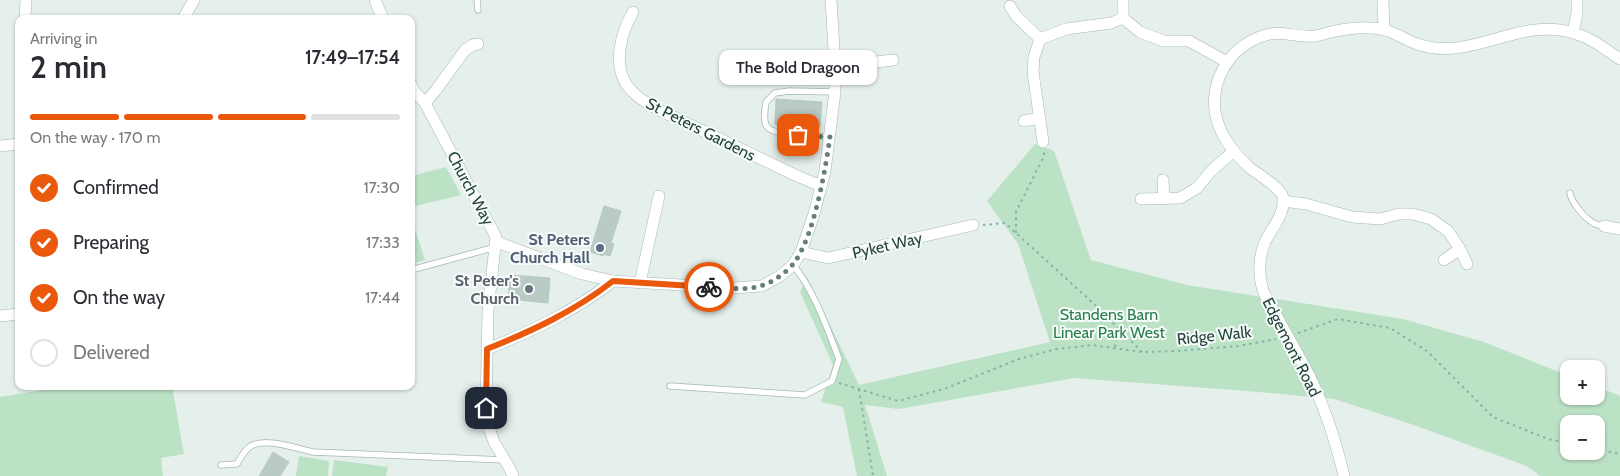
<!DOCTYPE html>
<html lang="en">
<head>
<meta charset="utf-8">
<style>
  :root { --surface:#fff; --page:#f7f7f7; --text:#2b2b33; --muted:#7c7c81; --line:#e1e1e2; --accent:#ea580c }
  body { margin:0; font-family:Cabin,sans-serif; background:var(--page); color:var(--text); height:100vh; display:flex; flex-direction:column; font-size:19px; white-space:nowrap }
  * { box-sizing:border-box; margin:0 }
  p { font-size:16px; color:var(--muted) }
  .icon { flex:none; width:28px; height:28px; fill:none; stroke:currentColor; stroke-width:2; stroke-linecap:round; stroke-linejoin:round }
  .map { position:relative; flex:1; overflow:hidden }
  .side { position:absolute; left:15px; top:15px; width:400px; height:375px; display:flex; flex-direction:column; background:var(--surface); border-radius:10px; box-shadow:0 1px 4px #0004 }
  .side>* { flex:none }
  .fabs { position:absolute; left:1560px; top:360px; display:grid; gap:10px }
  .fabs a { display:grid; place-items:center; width:45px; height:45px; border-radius:10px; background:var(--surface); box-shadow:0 1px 4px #0004; font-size:25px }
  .pin { position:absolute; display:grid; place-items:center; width:42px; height:42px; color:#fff; margin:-21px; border-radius:10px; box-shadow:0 2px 8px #0006 }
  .courier { position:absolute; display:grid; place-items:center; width:50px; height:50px; margin:-25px; border:4px solid #ea580c; border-radius:50%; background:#fff; color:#222; box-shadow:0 1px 6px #0007 }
  .bubble { position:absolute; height:35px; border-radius:10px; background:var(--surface); box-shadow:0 1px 4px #0004; font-size:16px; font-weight:600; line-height:35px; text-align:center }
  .head em { font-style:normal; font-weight:600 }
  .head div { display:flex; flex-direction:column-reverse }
  .head { display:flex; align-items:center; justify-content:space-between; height:85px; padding:0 15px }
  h1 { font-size:32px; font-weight:600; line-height:38px }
  .bar { display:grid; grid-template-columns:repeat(4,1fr); gap:8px 5px; align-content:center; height:60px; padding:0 15px }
  .bar i { height:6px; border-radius:4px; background:var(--line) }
  .bar .selected { background:var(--accent) }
  .bar p { grid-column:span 4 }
  ol { padding:0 15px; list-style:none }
  li { display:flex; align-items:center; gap:15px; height:55px }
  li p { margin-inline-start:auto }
  li .icon { padding:5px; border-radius:50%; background:var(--accent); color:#fff; stroke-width:4 }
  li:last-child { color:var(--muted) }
  li i { width:28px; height:28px; border:2px solid var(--line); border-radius:50% }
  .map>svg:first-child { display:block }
  .green { fill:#bce2c6; fill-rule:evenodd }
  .building { fill:#bacac4; stroke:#b6cac2 }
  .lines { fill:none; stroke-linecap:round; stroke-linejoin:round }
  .lane-casing { stroke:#a7b8b2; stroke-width:7 }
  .street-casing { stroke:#a7b8b2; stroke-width:12 }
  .path { stroke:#83b5a6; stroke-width:2; stroke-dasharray:2.5 4; stroke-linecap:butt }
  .lane { stroke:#fff; stroke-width:5.5 }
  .street { stroke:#fff; stroke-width:11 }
  .done { stroke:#667f78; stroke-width:5; stroke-dasharray:0 9 }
  .route { stroke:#ea580c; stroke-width:6 }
  .service-dot { fill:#5c6f8a; stroke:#f6fbf9; stroke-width:2 }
  .worship-dot { fill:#6b7280; stroke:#f6fbf9; stroke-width:2 }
  .labels { text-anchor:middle; stroke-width:4; stroke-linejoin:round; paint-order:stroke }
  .street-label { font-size:16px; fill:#22433a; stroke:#f6fbf9 }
  .service-label { font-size:16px; font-weight:bold; fill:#4e5e75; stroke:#f6fbf9; text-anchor:end }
  .worship-label { font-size:16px; font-weight:bold; fill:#5b616d; stroke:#f6fbf9; text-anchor:end }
  .park-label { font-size:16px; fill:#287e49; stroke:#f6fbf9 }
</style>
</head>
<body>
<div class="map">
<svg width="1620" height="476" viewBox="0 0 1620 476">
  <rect width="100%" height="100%" fill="#e5efeb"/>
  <g class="green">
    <path d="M1035,144L1054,151L1091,260L1187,285L1403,319L1484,342L1569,376V396H1596V386L1620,396V476H1540L1527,466L1408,423L1334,399L1247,391L1074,378L899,409L865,405L887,476H857L843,407L821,402L833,365L800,292L807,277L859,385L1050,342L1018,244L987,201ZM1569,424H1596V451H1569Z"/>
    <path d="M446,167L461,195L411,207V176Z"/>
    <path d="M411,217L425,260L411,264Z"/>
    <path d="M69,386H172L184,454L161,458L163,476H0V397Z"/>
    <path d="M299,456L329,461L328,476H296Z"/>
    <path d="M334,460L388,467L386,476H332Z"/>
  </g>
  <g class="building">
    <path d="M776,99L822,102L820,127L775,124Z"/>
    <path d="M604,206L621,211L611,243L614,244L610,256L604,254L603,256L590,252Z"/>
    <path d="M510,275L550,278L548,303L508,299Z"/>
    <path d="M273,452L289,462L280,476H259Z"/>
  </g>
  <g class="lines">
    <g class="lane-casing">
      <g id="lane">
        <path d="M477,0L478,10"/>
        <path d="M830,137C817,136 771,137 766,125C763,118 765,109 766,102L775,93L789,91L835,92"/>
        <path d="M1570,193C1571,201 1584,218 1592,222C1595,225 1599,225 1604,226"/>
        <path d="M411,270L496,247"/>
        <path d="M670,386L805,395L832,381L839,359C827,328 814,290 793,265"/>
        <path d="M221,465L237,464C241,457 244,450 251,446C265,437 298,449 313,452L504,460"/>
      </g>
    </g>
    <g class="street-casing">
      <g id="street">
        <path d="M375,0L383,19"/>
        <path d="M1123,0V18"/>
        <path d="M1383,0L1384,30"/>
        <path d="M1010,6L1016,16L1040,39"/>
        <path d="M633,12C621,33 613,62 626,84C634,96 646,102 657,109L795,175L821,186"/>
        <path d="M25,19L26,0"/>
        <path d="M183,19L194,0"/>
        <path d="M1573,32L1577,14V0"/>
        <path d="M835,67L893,60"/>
        <path d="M411,84L414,91L425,103L496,237L488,311L486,407L488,425L494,442L509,467L513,476"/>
        <path d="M425,103L436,90L465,50L473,45L478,44"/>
        <path d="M1024,121L1040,118"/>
        <path d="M1043,142L1033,72L1034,57L1040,39L1066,29L1111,23L1123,18L1140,32L1164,41H1189L1227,62"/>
        <path d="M0,146L19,144"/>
        <path d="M1163,180L1164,199"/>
        <path d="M1141,199L1180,198L1197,188L1211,171L1234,151"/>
        <path d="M1283,201L1306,204L1352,217L1380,219L1399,214H1413L1431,219L1448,231L1460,249L1467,264"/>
        <path d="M1604,226L1620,229"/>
        <path d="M497,242L582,274L613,281L733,288L762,286L780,276L793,265L801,252L814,214L825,171L835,92V67L831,0"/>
        <path d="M801,252L828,258L973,225"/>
        <path d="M1444,260L1460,249"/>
        <path d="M640,283L659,196"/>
        <path d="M0,316L19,314"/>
        <path d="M487,349C532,331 575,311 613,281"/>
        <path d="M1344,476C1335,438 1322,398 1303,364C1294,347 1284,330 1275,313C1271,306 1265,298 1263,290C1258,275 1259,256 1265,242C1271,229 1286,213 1283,197C1280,187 1259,175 1250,168C1237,156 1225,142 1219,126C1204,88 1228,45 1266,35C1281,30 1299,38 1315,36C1322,35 1329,32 1336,31C1351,28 1369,26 1385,30C1396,33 1406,40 1417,44C1472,63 1517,16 1574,33C1591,38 1605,49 1620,59"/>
      </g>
    </g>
    <g class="path">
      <path d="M983,225L1005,223L1093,303L1142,352"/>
      <path d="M1016,233V212L1044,156V152"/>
      <path d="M1298,333L1338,319L1390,328L1427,351L1493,417L1548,439L1569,443"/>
      <path d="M1115,347L1118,328"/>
      <path d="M839,383L898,401L944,389L1019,359L1056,349L1092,345L1142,352L1176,351L1239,346L1276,339"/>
      <path d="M859,389L873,476"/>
      <path d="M1596,449L1620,454"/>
    </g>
    <use href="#lane" class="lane"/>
    <use href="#street" class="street"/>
  </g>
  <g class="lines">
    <path class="done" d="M709,287C724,288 748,291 763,285C773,282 787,272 794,263C814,236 825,172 830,137L798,135"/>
    <path class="route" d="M486,408L487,349C532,331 575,311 613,281L709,287"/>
  </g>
  <circle class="service-dot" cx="600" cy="248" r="5"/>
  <circle class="worship-dot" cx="529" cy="289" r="5"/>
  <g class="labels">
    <g class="street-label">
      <text transform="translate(701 129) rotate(27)" y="6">St Peters Gardens</text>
      <text transform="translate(471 188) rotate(62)" y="6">Church Way</text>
      <text transform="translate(887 245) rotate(-13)" y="6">Pyket Way</text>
      <text transform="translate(1214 335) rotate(-6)" y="6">Ridge Walk</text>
      <text transform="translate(1292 347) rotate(63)" y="6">Edgemont Road</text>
    </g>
    <g class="service-label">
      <text x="590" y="245">St Peters<tspan x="590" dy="18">Church Hall</tspan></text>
    </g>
    <g class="worship-label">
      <text x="519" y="286">St Peter's<tspan x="519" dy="18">Church</tspan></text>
    </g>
    <g class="park-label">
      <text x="1109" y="320">Standens Barn<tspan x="1109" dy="18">Linear Park West</tspan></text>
    </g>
  </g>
</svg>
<div class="fabs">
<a>+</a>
<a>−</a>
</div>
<div class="pin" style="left:798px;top:135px;background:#ea580c"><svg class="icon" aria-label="bag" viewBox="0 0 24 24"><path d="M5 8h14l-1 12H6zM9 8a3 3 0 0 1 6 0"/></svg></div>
<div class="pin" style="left:486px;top:408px;background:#1f2937"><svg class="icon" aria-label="home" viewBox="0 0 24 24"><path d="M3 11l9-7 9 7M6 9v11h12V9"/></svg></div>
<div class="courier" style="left:709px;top:287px"><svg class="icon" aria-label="bike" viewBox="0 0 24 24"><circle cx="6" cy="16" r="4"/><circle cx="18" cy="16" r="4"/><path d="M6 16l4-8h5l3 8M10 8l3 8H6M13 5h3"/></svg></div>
<div class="bubble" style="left:719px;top:50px;width:158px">The Bold Dragoon</div>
<section class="side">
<div class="head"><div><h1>2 min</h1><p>Arriving in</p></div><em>17:49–17:54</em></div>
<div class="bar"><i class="selected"></i><i class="selected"></i><i class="selected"></i><i></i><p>On the way · 170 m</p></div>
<ol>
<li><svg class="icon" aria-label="check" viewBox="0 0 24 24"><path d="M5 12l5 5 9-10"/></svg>Confirmed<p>17:30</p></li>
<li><svg class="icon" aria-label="check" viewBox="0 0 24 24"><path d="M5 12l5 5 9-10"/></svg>Preparing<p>17:33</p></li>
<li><svg class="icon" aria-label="check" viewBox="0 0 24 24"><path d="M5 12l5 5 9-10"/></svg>On the way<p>17:44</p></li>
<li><i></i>Delivered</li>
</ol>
</section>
</div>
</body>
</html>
